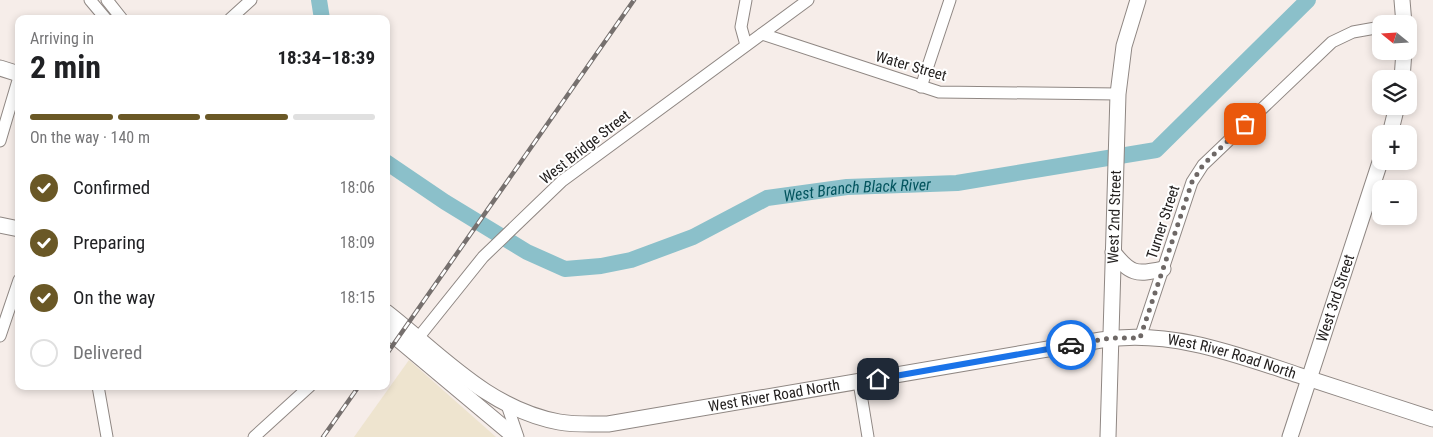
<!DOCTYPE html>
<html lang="en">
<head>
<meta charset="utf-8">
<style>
  :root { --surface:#fff; --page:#f6f6f6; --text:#202124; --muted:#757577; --line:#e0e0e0; --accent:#6a5826 }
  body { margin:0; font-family:"Roboto Condensed",sans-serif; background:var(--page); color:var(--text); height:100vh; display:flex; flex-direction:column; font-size:19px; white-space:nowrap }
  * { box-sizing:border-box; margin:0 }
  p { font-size:16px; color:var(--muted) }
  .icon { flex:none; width:28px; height:28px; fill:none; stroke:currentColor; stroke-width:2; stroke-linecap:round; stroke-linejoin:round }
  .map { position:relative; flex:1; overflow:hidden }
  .sheet { position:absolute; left:15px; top:15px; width:375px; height:375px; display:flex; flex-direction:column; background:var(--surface); border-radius:10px; box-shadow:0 2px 8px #0003 }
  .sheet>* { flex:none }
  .needle { width:32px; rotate:288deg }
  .controls { position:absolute; left:1372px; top:15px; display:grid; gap:10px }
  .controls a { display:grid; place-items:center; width:45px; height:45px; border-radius:10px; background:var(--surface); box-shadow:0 2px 8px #0003; font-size:25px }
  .pin { position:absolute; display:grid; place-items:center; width:42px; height:42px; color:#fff; margin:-21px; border-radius:10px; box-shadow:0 2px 8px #0006 }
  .courier { position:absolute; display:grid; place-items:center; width:50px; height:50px; margin:-25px; border:4px solid #1a73e8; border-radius:50%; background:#fff; color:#222; box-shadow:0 1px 6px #0007 }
  .head em { font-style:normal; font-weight:700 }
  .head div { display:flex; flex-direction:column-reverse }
  .head { display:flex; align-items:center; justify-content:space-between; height:85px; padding:0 15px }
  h1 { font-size:32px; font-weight:700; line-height:38px }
  .bar { display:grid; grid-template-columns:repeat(4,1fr); gap:8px 5px; align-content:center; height:60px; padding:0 15px }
  .bar i { height:6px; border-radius:4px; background:var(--line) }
  .bar .on { background:var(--accent) }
  .bar p { grid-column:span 4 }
  ol { padding:0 15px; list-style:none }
  li { display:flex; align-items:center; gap:15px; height:55px }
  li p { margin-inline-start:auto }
  li .icon { padding:5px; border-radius:50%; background:var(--accent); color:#fff; stroke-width:4 }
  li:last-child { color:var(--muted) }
  li i { width:28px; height:28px; border:2px solid var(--line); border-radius:50% }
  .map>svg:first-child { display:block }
  .industrial { fill:#eee4cf }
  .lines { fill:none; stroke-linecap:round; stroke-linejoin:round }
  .river { stroke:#8bc0ca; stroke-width:16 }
  .minor-casing { stroke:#8f8783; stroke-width:13 }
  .major-casing { stroke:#8f8783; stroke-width:17 }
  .minor { stroke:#fff; stroke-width:11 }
  .major { stroke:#fff; stroke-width:15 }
  .rail-casing { stroke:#76706e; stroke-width:4.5 }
  .rail { stroke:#fff; stroke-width:2.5; stroke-dasharray:8; stroke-linecap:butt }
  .done { stroke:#6e6866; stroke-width:5; stroke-dasharray:0 9 }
  .route { stroke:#1a73e8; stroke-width:6 }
  .labels { text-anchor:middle; stroke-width:4; stroke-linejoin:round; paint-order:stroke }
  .street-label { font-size:15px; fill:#242120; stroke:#fff }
  .water-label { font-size:16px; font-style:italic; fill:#03545e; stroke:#fff }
</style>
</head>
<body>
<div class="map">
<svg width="1433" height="437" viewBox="0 0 1433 437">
  <rect width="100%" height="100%" fill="#f6ede9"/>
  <path class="industrial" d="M409,360L496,437H354Z"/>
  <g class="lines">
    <g class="river">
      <path d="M319,0L322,19"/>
      <path id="s1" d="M386,162L445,202L527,252L565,269L601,266L631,260L693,237L767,198L847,187L957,183L1156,150L1308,0"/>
    </g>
    <g class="minor-casing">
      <g id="minor">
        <path d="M90,0L106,19"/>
        <path d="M107,0L122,19"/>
        <path d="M230,19L251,0"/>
        <path d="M762,34L939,92L1118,94"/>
        <path d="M746,45L741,27L746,0"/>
        <path d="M921,87L950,0"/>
        <path d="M0,141L19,77"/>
        <path d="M0,336L19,280"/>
        <path d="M1140,338L1192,182L1203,165L1332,42L1353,32L1381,27"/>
        <path d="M414,343L483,257L562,181L808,0"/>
        <path d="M859,382L868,437"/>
        <path d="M98,386L107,437"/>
        <path d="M507,405L518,437"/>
        <path d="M254,437L310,386"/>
      </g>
    </g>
    <g class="major-casing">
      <g id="major">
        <path d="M1402,0L1404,24"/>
        <path d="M0,68L19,74"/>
        <path d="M1402,79L1404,51"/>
        <path d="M1390,134L1397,106"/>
        <path d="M0,225L19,229"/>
        <path d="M1113,252C1130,274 1136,275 1163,269"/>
        <path id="s2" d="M386,312C440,354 488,409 559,422C575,425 592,424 608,424L1101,340C1169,329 1235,354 1298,375C1343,390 1388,404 1433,419"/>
        <path d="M386,329L515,437"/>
        <path id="s3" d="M1108,437L1118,94L1124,46L1138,0"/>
        <path id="s4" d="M1290,437L1381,159"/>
      </g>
    </g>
    <use href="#minor" class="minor"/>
    <use href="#major" class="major"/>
    <g class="rail-casing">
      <g id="rail">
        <path d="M386,355L634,0"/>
        <path d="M323,437L359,386"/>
      </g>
    </g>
    <use href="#rail" class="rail"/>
  </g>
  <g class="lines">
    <path class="done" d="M1071,345L1110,338H1140L1192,182L1203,165L1245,124"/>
    <path class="route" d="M878,379L1071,345"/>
  </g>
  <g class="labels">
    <g class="street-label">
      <text transform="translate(911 66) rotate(16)" y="5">Water Street</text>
      <text transform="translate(585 147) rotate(-38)" y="5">West Bridge Street</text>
      <text dy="5" stroke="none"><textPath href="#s3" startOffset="220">West 2nd Street</textPath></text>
      <text transform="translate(1163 222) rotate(-72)" y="5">Turner Street</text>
      <text dy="5" stroke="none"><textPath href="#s4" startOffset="146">West 3rd Street</textPath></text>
      <text dy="5" stroke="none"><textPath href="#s2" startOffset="890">West River Road North</textPath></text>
      <text dy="5" stroke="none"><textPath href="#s2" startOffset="425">West River Road North</textPath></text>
    </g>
    <g class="water-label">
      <text dy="6" stroke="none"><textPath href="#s1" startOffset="516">West Branch Black River</textPath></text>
    </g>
  </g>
</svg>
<div class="controls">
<a><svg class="needle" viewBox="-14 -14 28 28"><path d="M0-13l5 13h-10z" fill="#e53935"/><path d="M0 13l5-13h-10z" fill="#757577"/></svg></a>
<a><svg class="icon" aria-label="layers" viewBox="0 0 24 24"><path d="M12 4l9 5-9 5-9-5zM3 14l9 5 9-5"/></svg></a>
<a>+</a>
<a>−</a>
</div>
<div class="pin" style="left:1245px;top:124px;background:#ea580c"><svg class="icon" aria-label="bag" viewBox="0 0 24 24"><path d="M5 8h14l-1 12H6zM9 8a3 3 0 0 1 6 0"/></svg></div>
<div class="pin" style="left:878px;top:379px;background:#1f2937"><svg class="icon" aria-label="home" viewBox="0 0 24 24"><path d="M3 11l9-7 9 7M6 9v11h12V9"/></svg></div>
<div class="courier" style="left:1071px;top:345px"><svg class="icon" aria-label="car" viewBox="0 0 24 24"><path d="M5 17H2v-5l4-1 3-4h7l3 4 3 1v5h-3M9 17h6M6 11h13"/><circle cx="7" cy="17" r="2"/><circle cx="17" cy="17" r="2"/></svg></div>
<section class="sheet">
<div class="head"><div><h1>2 min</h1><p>Arriving in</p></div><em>18:34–18:39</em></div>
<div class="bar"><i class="on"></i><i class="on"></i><i class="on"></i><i></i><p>On the way · 140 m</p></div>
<ol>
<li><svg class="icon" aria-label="check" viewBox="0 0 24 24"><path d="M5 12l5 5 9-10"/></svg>Confirmed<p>18:06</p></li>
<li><svg class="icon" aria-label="check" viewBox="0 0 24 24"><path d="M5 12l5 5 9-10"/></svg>Preparing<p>18:09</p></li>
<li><svg class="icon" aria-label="check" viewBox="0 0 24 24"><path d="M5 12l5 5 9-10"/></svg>On the way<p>18:15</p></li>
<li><i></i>Delivered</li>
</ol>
</section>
</div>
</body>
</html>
